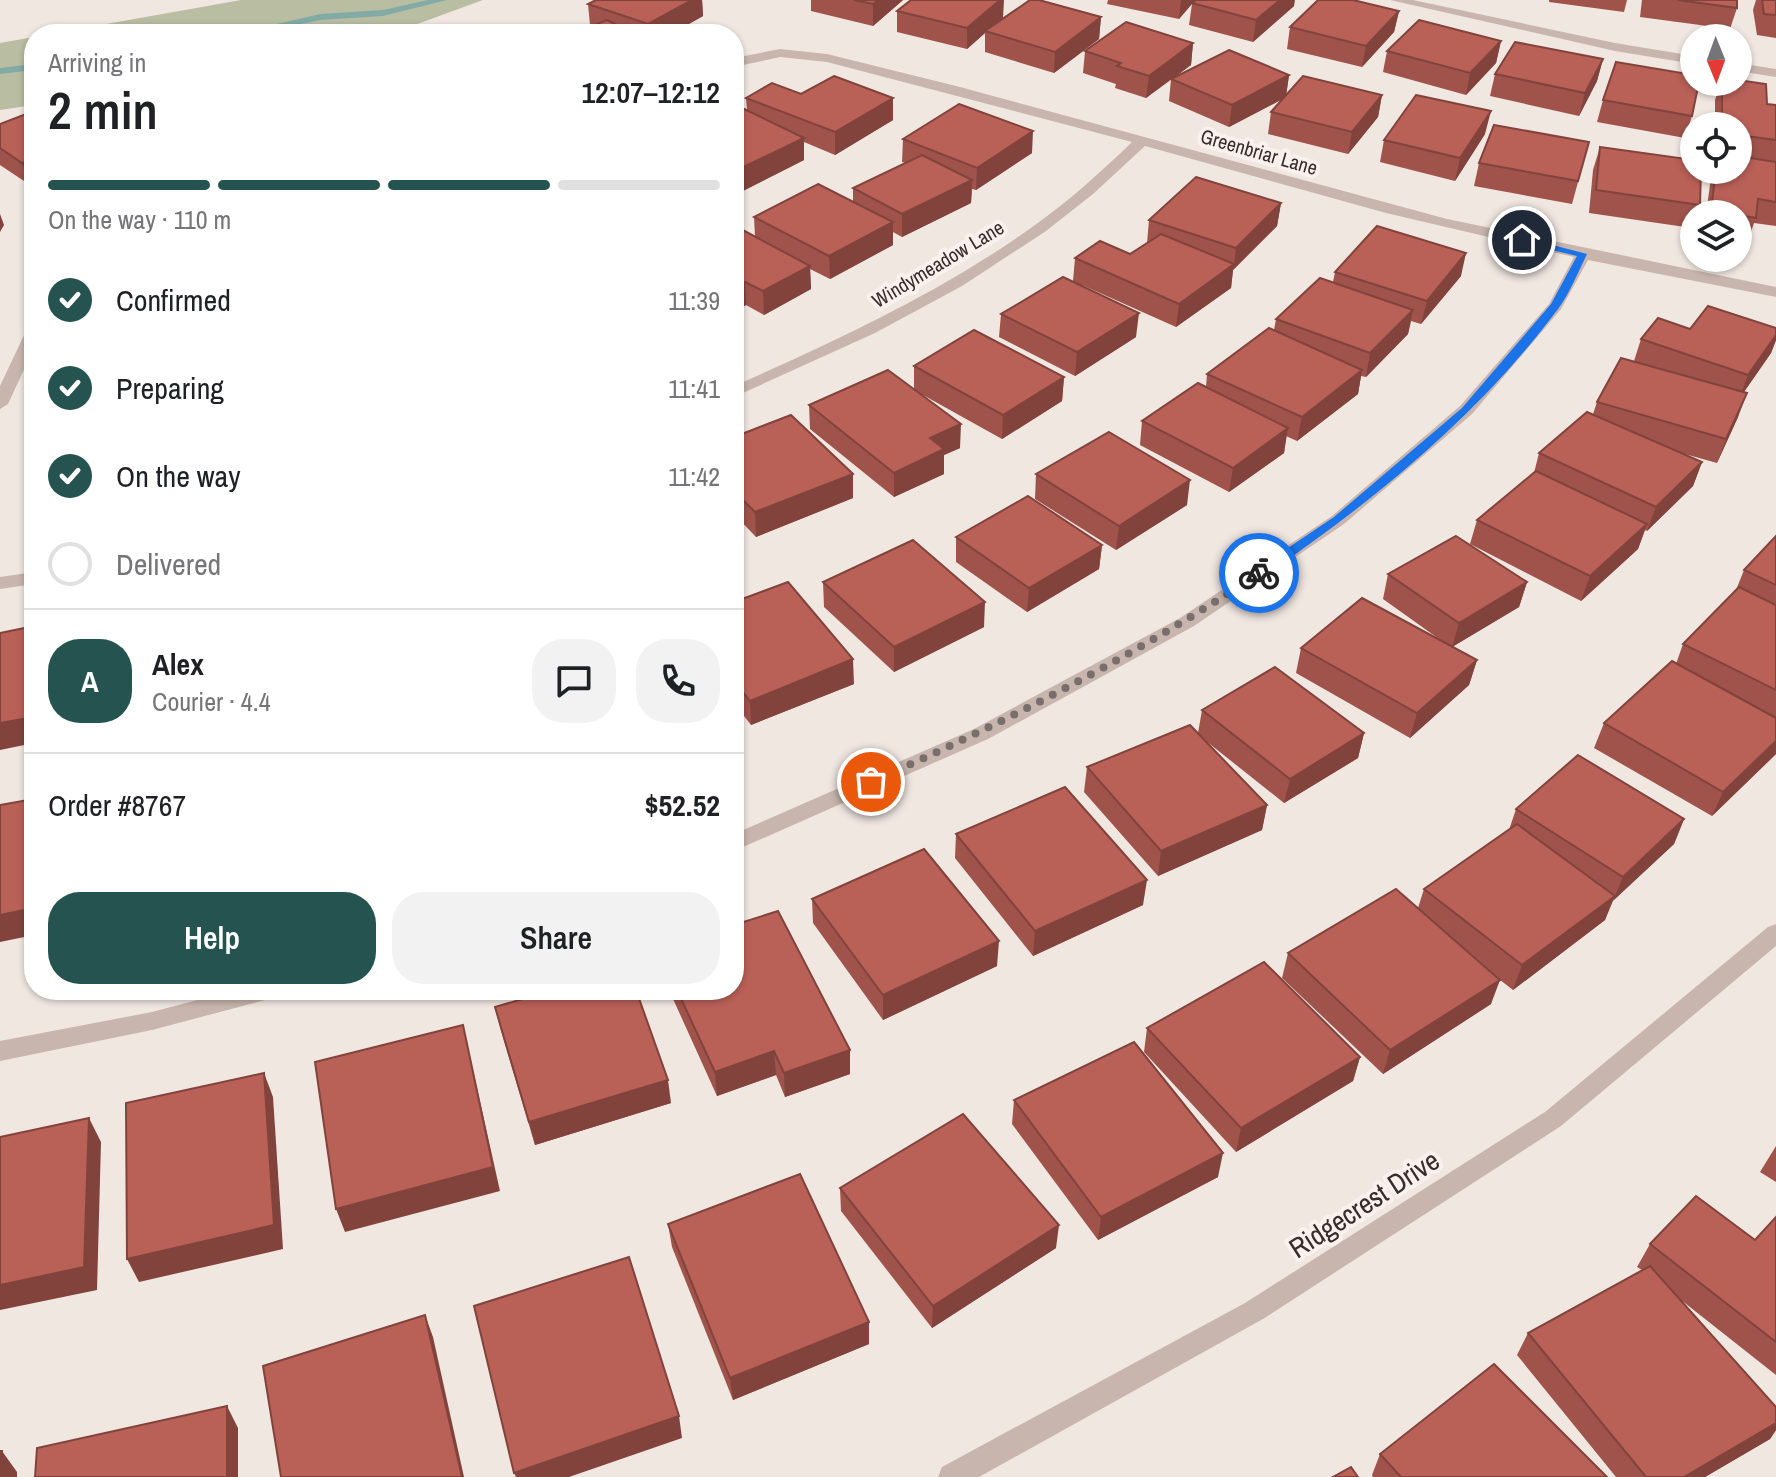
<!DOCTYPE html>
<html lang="en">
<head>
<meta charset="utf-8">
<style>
  :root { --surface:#fff; --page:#f2f2f2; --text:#202124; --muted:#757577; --line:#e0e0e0; --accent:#255450 }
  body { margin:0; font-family:"Archivo Narrow",sans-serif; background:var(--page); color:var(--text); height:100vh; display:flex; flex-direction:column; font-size:30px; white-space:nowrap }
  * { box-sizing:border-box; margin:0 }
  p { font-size:26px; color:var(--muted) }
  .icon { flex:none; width:44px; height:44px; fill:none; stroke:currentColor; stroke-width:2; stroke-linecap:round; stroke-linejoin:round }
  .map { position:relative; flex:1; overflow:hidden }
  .drawer { position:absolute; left:24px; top:24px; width:720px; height:976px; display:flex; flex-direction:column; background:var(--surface); border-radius:32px; box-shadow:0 2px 6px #0004 }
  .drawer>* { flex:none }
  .needle { width:52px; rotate:179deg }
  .fabs { position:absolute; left:1680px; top:24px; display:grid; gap:16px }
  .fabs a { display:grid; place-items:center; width:72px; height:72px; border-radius:50%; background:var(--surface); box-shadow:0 2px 6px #0004; font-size:40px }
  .pin { position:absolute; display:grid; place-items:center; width:68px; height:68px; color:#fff; margin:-34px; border:4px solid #fff; border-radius:50%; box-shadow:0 2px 8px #0007 }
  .courier { position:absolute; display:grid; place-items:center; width:80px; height:80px; margin:-40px; border:6px solid #1a73e8; border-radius:50%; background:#fff; color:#222; box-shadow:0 2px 10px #0007 }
  .headline em { font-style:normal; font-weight:600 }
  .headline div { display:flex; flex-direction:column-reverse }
  .headline { display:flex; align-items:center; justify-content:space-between; height:136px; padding:0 24px }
  h1 { font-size:52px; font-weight:600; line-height:60px }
  .bar { display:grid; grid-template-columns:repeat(4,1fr); gap:12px 8px; align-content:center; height:96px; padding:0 24px }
  .bar i { height:10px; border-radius:6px; background:var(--line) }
  .bar .active { background:var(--accent) }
  .bar p { grid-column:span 4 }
  .line { display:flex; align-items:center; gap:20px; padding:0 24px; border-top:2px solid var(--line) }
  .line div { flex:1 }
  .round { display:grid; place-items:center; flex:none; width:84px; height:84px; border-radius:32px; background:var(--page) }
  ol { padding:0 24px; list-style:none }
  li { display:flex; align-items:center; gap:24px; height:88px }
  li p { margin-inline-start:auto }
  li .icon { padding:8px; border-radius:50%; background:var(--accent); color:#fff; stroke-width:4 }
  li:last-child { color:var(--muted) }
  li i { width:44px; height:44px; border:4px solid var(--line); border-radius:50% }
  .button { display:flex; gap:16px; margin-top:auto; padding:16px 24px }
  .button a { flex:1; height:92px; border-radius:32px; background:var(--accent); color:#fff; font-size:32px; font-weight:600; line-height:92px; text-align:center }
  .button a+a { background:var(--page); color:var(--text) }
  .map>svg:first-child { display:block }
  .green { fill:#b9bea2 }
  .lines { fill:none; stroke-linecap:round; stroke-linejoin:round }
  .stream { fill:#83aba6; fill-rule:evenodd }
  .minor { fill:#c8b6ae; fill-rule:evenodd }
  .wall { fill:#9f534b }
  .shaded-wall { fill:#82433d }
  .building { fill:#b96057; stroke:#82433d; stroke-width:2 }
  .route { fill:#1a73e8 }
  .done { stroke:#786e6b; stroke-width:8; stroke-dasharray:0 14.4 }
  .labels { text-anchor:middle; stroke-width:8; stroke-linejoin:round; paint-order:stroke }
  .far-street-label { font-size:20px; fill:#372d2b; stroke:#f9f1ed }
  .near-street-label { font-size:28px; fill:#372d2b; stroke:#f9f1ed }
</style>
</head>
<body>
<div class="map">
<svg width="1776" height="1477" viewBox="0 0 1776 1477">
  <rect width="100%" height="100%" fill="#f1e7e1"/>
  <g class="green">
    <path d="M241,0H483L390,34H50Z"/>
    <path d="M34,37V105L0,110V43Z"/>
  </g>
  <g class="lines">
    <g class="stream">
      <path d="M428,0H447L383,16L320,20L254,34H234L320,14L383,10Z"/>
      <path d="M34,64V70L0,74V68Z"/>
    </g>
    <g class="minor">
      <path d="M1390,0H1413L1615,43L1694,56V64L1615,51Z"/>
      <path d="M780,49L827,54L960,87L1447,219L1776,287V297L1588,260L1561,309L1472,414L1344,524L1194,626L988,739L734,851V834L974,729L1180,618L1332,516L1460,406L1549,304L1574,257L1386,213L1145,146L1093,194L1046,231L962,286L875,333L734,397V386C838,340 942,292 1035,225C1070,200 1101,172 1132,142L827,62L780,57L734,67V58Z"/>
      <path d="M1738,63L1776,69V77L1738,71Z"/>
      <path d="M34,326V348L8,404L0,409V386L26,331Z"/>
      <path d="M34,572V584L0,589V577Z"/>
      <path d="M1776,924V946L1561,1126L1263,1319L979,1477H938L942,1467L1245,1303L1545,1112L1768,927Z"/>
      <path d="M235,990H280L277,996L269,999L152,1030L0,1061V1041L152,1012Z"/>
    </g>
  </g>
  <g class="wall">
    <path d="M596,0H702L703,16L671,34H572L592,26L590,25L588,4Z"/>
    <path d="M811,0H903L873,26L811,11Z"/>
    <path d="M1108,0H1195L1294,6L1253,42L1189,25L1192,4L1179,19L1107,4Z"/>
    <path d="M1549,0H1627L1624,12L1549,2Z"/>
    <path d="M1642,0H1737V8L1730,29L1640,17Z"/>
    <path d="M1756,0H1776V38L1757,35L1753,10Z"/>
    <path d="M897,11L1003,18L1101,17L1099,39L1054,73L985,52V33L967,49L897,32Z"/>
    <path d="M1399,11L1394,32L1362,67L1287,49L1290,27Z"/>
    <path d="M1501,41L1496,63L1466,95L1383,72L1387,51Z"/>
    <path d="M1193,43L1191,65L1172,79L1289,75L1286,95H1382L1378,117L1348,154L1268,134L1271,112L1283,99L1229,127L1169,101L1171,79L1146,98L1115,88L1116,84L1083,73L1085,51Z"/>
    <path d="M1603,59L1597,81L1579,116L1490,96L1495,74Z"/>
    <path d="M1721,82H1738L1767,104L1776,105V226L1754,223L1748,241L1738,239V214H1706L1712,170H1738V126H1715V100Z"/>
    <path d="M801,94L893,98V120L835,155L804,142V160L737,194L734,192V108L747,110L746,98Z"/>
    <path d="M1603,100L1692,116L1685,138L1597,122Z"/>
    <path d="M34,111V184L30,185L0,165V124Z"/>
    <path d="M1485,134L1455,181L1380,162L1384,140Z"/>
    <path d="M903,139L1032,153L976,190L972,189L971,203L902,237L893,232V245L830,279L810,269L811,289L764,315L746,305L734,312L755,237L754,217L853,202V188L906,163L902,162Z"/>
    <path d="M1589,142L1572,204L1474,186L1479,163Z"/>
    <path d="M1600,147L1700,205L1697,214H1694V224L1692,228L1589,213L1593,170Z"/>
    <path d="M1281,203L1277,226L1233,270L1231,288L1176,327L1082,285L1136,337L1075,376L999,337L1001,314L1073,281L1075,258L1130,254L1147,243L1149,220Z"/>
    <path d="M1335,272L1461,276L1421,324L1411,321L1408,334L1366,377L1361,376L1358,394L1297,441L1286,436L1284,453L1229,492L1140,445L1142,421L1206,387L1207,374L1274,330L1276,319L1333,282Z"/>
    <path d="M1776,328V340L1771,353L1744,392L1738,417L1717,463L1681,453L1702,462L1693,486L1647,531L1645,530L1638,549L1581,601L1470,544L1477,520L1534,473L1539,453L1593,414L1597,402L1634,361L1641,339L1690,329Z"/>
    <path d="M914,366L1064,377L1062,401L1002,439L923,395L960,448L944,455V474L894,497L810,429L809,405L914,389Z"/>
    <path d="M734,437L853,474V498L756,537L734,514Z"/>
    <path d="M1036,474L1187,505L1116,550L1035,499Z"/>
    <path d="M1776,536V754L1712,816L1594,748L1604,723L1676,664L1683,644L1736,590L1744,570Z"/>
    <path d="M956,537L1102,545L1099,569L1027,612L956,562Z"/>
    <path d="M1388,574L1527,582L1519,607L1452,647L1477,660L1469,685L1410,738L1296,673L1301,648L1446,644L1383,599Z"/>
    <path d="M823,582L984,627L894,672L824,607Z"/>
    <path d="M734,602L854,684L751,725L734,703Z"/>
    <path d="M1202,710L1364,733L1358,758L1284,803L1206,741L1267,805L1262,830L1158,876L1084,792L1087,767L1198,733Z"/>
    <path d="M1516,809L1684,819L1674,844L1612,901L1605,920L1513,990L1495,976L1491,1004L1383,1074L1282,978L1288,953L1418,908L1424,889L1509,830Z"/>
    <path d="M956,834L1143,905L1033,956L955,858Z"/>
    <path d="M812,899L997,966L883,1020L813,923Z"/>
    <path d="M669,990H734L850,1050V1074L785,1097L776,1075L717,1096Z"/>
    <path d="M495,1007L671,1103L535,1145L501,1031Z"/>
    <path d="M1147,1028L1360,1057L1353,1081L1236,1152L1144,1052Z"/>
    <path d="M1014,1100L1218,1177L1098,1240L1012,1124Z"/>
    <path d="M1776,1146V1182L1760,1172Z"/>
    <path d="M840,1188L1056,1248L932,1328L841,1211Z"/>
    <path d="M1776,1217V1375L1681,1300L1776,1407V1430L1770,1439L1705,1477H1616L1517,1355L1528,1333L1642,1270L1637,1267L1650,1244L1755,1240Z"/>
    <path d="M668,1224L869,1344L733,1400L672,1247Z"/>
    <path d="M1380,1454L1607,1477H1373L1372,1475Z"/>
  </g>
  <g class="shaded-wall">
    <path d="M692,0H702L703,16L671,34H649L648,24Z"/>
    <path d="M878,0H903L873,26V4Z"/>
    <path d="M1000,0H1004L1003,18L985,31V33L967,49V28Z"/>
    <path d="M1181,0H1195L1179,19Z"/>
    <path d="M1280,0H1295L1294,6L1253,42L1256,20Z"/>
    <path d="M1399,11L1394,32L1362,67L1366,46Z"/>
    <path d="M1101,17L1099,39L1054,73L1055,52Z"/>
    <path d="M1501,41L1496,63L1466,95L1470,73Z"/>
    <path d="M1193,43L1191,65L1146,98L1149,76Z"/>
    <path d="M1603,59L1597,81L1579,116L1585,93Z"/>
    <path d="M1289,75L1286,97L1229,127L1232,105Z"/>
    <path d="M1382,95L1378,117L1348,154L1352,132Z"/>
    <path d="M893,98V120L835,155V132Z"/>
    <path d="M1491,111L1485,134L1455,181L1460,158Z"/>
    <path d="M1033,131L1032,153L976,190L977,168Z"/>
    <path d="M804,138V160L737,194L735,171Z"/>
    <path d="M34,158V184L30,185L22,163Z"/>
    <path d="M972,180L971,203L902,237V214Z"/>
    <path d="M1281,203L1277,226L1233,270L1231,288L1176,327L1179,304L1234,265L1236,248Z"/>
    <path d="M0,214L4,225L0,232Z"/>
    <path d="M893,222V245L830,279L829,256Z"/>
    <path d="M1466,253L1461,276L1421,324L1427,301Z"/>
    <path d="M810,266L811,289L764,315L763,291Z"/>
    <path d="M745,282L746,305L734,312V288Z"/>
    <path d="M1413,310L1408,334L1366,377L1370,353Z"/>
    <path d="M1139,313L1136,337L1075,376L1077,352Z"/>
    <path d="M1776,335V340L1771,353L1739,399L1748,375Z"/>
    <path d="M1362,370L1358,394L1297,441L1302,417Z"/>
    <path d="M1064,377L1062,401L1002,439L1003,415Z"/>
    <path d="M1747,393L1738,417L1717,463L1726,439Z"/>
    <path d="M961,424L960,448L944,455V474L894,497V473L930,438Z"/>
    <path d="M1288,428L1284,453L1229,492L1233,468Z"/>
    <path d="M1702,462L1693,486L1647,531L1656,507Z"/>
    <path d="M853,474V498L756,537L755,512Z"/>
    <path d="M1190,480L1187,505L1116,550L1119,526Z"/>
    <path d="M1647,524L1638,549L1581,601L1590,576Z"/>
    <path d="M1102,545L1099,569L1027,612L1029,588Z"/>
    <path d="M1527,582L1519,607L1452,647L1459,623Z"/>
    <path d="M985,602L984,627L894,672V647Z"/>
    <path d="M853,659L854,684L751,725L750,701Z"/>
    <path d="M1477,660L1469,685L1410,738L1417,713Z"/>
    <path d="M34,717V743L0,750V723Z"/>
    <path d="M1364,733L1358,758L1284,803L1290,779Z"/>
    <path d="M1776,741V754L1712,816L1723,792Z"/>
    <path d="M1267,805L1262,830L1158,876L1161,851Z"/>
    <path d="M1684,819L1674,844L1613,901L1623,877Z"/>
    <path d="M1147,880L1143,905L1033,956L1035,931Z"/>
    <path d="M1615,896L1605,920L1513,990L1522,965Z"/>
    <path d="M34,908V935L0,942V915Z"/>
    <path d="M999,941L997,966L883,1020V995Z"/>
    <path d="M1500,980L1491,1004L1383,1074L1390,1050Z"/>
    <path d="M463,1025L500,1191L345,1232L336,1209Z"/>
    <path d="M850,1050V1074L785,1097L784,1073Z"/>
    <path d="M774,1051L776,1075L717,1096L715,1072Z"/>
    <path d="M1360,1057L1353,1081L1236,1152L1241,1128Z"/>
    <path d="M264,1073L273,1097L283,1249L139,1282L127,1259Z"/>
    <path d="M668,1080L671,1103L535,1145L529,1122Z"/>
    <path d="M89,1118L101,1142L97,1290L0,1310V1285Z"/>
    <path d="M1223,1153L1218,1177L1098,1240L1101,1217Z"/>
    <path d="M1059,1225L1056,1248L932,1328L933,1306Z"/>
    <path d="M425,1315L433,1337L464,1477H462Z"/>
    <path d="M869,1322V1344L733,1400L730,1378Z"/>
    <path d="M227,1406L238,1428V1477H227Z"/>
    <path d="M679,1416L682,1438L569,1477H516L514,1473Z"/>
    <path d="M1776,1423V1430L1770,1439L1705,1477H1684Z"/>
    <path d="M2,1451L17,1472V1477H0Z"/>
  </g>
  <g class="building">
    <path d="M596,0H692L648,24L588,4Z"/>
    <path d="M854,0H878L873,4Z"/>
    <path d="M911,0H1000L967,28L897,11Z"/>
    <path d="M1030,0H1039L1101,17L1055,52L985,31Z"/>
    <path d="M1196,0H1280L1256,20L1192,3Z"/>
    <path d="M1318,0H1353L1399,11L1366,46L1290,27Z"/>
    <path d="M1678,0H1737V8Z"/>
    <path d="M1762,0H1776V15L1764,14Z"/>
    <path d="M607,20L634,34H572Z"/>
    <path d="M1419,20L1501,41L1470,73L1387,51Z"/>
    <path d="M1126,22L1193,43L1149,76L1117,66L1121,63L1085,51Z"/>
    <path d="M1515,42L1603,59L1585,93L1495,74Z"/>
    <path d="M1229,50L1289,75L1232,105L1171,79Z"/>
    <path d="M1616,62L1694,75V82H1699L1692,116L1603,100Z"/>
    <path d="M834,76L893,98L835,132L746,98L772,83L801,94Z"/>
    <path d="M1303,76L1382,95L1352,132L1271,112Z"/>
    <path d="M1738,80L1766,84L1767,104L1776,105V140L1738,135V126H1722V82H1738Z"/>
    <path d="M1416,95L1491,111L1460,158L1384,140Z"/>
    <path d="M959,104L1033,131L977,168L903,139Z"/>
    <path d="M738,106L804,138L735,171L734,170V108Z"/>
    <path d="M34,111V158L22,163L0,148V124Z"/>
    <path d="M1494,125L1589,142L1578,181L1479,163Z"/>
    <path d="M1600,147L1694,160V170H1701L1700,205L1596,190Z"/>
    <path d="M922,155L972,180L902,214L853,188Z"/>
    <path d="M1738,156L1776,162V202L1758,199L1756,218L1711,210L1716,170H1738Z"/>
    <path d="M1196,177L1281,203L1236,248L1149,220Z"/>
    <path d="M818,184L893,222L829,256L754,217Z"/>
    <path d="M1377,226L1466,253L1427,301L1335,272Z"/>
    <path d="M739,228L810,266L763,291L745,282L734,288V231Z"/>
    <path d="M1161,234L1234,264L1179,304L1075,258L1100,241L1130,254Z"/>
    <path d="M1063,277L1139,313L1077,352L1001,314Z"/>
    <path d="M1320,278L1413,310L1370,353L1276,319Z"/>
    <path d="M1708,306L1776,328V335L1748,375L1641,339L1658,318L1690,329Z"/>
    <path d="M1269,328L1362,370L1302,417L1207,374Z"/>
    <path d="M974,330L1064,377L1003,415L914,366Z"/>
    <path d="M1621,358L1747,393L1726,439L1597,402Z"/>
    <path d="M888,370L961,424L930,438L944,449L894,473L809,405Z"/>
    <path d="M1198,383L1288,428L1233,468L1142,421Z"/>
    <path d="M1587,412L1702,462L1656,507L1539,453Z"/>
    <path d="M791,415L853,474L755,512L734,491V437Z"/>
    <path d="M1109,432L1190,480L1119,526L1036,474Z"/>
    <path d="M1536,471L1647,524L1590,576L1477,520Z"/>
    <path d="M1028,496L1102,545L1029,588L956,537Z"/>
    <path d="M1456,536L1527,582L1459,623L1388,574Z"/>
    <path d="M1776,536V585L1744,570Z"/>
    <path d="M913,540L985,602L894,647L823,582Z"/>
    <path d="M788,582L853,659L750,701L734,681V602Z"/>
    <path d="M1739,587L1776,605V690L1683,644Z"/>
    <path d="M1362,598L1477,660L1417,713L1301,648Z"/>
    <path d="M34,626V717L0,723V633Z"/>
    <path d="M1672,661L1776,718V741L1723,792L1604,723Z"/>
    <path d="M1275,667L1364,733L1290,779L1202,710Z"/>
    <path d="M1190,725L1267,805L1161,851L1087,767Z"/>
    <path d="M1578,755L1684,819L1623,877L1516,809Z"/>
    <path d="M1065,787L1147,880L1035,931L956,834Z"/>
    <path d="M34,799V908L0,915V805Z"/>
    <path d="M1517,824L1615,896L1522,965L1424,889Z"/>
    <path d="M924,849L999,941L883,995L812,899Z"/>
    <path d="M1396,889L1500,980L1390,1050L1288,953Z"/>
    <path d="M778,911L850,1050L784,1073L774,1051L715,1072L677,990H734V925Z"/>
    <path d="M1264,962L1360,1057L1241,1128L1147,1028Z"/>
    <path d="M553,990H636L668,1080L529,1122L495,1007Z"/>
    <path d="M463,1025L493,1167L336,1209L315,1062Z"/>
    <path d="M1134,1042L1223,1153L1101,1217L1014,1100Z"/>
    <path d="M264,1073L274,1225L127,1259L126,1103Z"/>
    <path d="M963,1114L1059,1225L933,1306L840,1188Z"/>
    <path d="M89,1118L84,1267L0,1285V1137Z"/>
    <path d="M800,1174L869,1322L730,1378L668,1224Z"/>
    <path d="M1696,1196L1755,1240L1776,1217V1342L1650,1244Z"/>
    <path d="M629,1257L679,1416L514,1473L474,1306Z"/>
    <path d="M1650,1266L1776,1407V1423L1684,1477H1646L1528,1333Z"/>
    <path d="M425,1315L462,1477H281L263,1366Z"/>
    <path d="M1494,1364L1607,1477H1401L1380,1454Z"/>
    <path d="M227,1406V1477H35L37,1448Z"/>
    <path d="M0,1451H2L0,1477Z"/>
    <path d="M1351,1467L1358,1477H1333Z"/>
  </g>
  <path class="route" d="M1522,237L1587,254C1578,272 1570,293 1558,309C1478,416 1374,501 1264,576H1255V570L1334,517L1462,408L1551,304L1577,256L1519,242Z"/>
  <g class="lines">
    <path class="done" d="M871,782C1006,722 1137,655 1259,573"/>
  </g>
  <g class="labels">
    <g class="far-street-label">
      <text transform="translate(1259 152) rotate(16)" y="7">Greenbriar Lane</text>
      <text transform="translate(938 264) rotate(-31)" y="7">Windymeadow Lane</text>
    </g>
    <g class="near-street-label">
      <text transform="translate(1364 1204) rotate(-33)" y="10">Ridgecrest Drive</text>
    </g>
  </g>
</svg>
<div class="fabs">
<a><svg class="needle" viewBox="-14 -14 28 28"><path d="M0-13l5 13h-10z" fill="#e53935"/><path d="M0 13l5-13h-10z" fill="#757577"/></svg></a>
<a><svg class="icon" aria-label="locate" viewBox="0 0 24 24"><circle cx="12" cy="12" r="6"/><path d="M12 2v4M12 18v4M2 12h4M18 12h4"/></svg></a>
<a><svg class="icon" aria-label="layers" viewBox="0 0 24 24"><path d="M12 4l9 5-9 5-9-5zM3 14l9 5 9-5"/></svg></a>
</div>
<div class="pin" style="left:871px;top:782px;background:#ea580c"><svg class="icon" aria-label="bag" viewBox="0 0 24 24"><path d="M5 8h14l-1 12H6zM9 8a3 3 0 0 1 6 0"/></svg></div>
<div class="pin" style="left:1522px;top:240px;background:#1f2937"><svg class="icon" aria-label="home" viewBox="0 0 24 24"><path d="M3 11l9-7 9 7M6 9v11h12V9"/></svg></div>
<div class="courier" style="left:1259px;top:573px"><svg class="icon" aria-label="bike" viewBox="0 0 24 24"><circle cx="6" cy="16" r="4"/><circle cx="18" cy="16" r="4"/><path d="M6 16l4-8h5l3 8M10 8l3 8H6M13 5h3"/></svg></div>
<section class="drawer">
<div class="headline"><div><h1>2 min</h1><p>Arriving in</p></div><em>12:07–12:12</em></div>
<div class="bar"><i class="active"></i><i class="active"></i><i class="active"></i><i></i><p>On the way · 110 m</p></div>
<ol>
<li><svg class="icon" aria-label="check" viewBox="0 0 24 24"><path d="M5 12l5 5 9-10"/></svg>Confirmed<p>11:39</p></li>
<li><svg class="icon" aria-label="check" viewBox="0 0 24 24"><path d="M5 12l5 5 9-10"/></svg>Preparing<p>11:41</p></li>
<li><svg class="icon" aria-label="check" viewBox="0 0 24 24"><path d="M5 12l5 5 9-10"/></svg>On the way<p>11:42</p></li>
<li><i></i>Delivered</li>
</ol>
<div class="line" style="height:144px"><b class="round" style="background:var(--accent);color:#fff">A</b><div><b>Alex</b><p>Courier · 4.4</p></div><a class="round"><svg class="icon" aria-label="chat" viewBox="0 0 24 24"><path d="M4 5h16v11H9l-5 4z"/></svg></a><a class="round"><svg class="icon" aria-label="phone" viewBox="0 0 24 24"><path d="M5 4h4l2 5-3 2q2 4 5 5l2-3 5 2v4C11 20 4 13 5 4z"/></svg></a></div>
<div class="line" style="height:104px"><div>Order #8767</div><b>$52.52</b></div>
<div class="button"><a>Help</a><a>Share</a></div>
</section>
</div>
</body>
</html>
